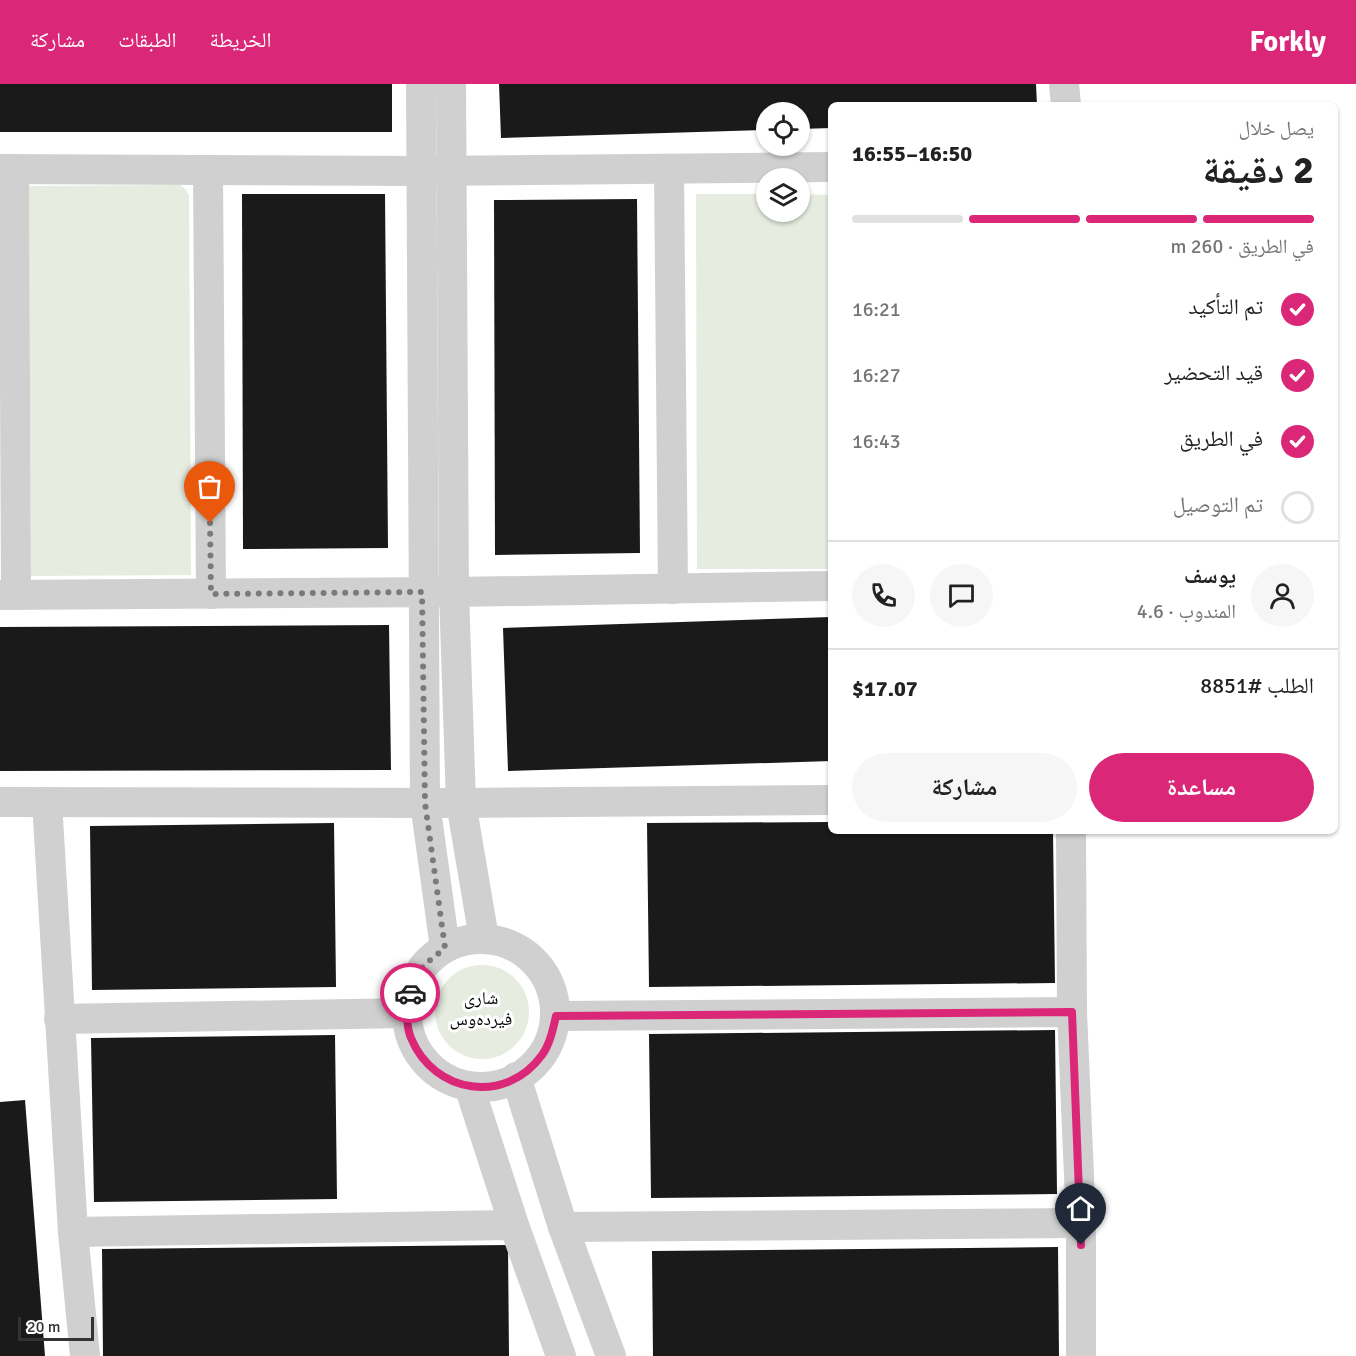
<!DOCTYPE html>
<html lang="ar">
<head>
<meta charset="utf-8">
<style>
  :root { --surface:#fff; --page:#f6f6f6; --text:#222; --muted:#767676; --line:#e0e0e0; --accent:#db2777 }
  body { margin:0; font-family:Signika,"Noto Naskh Arabic",sans-serif; background:var(--page); color:var(--text); direction:rtl; height:100vh; display:flex; flex-direction:column; font-size:22px; white-space:nowrap }
  * { box-sizing:border-box; margin:0 }
  p { font-size:20px; color:var(--muted) }
  .icon { flex:none; width:33px; height:33px; fill:none; stroke:currentColor; stroke-width:2; stroke-linecap:round; stroke-linejoin:round }
  .map { position:relative; flex:1; overflow:hidden; direction:ltr }
  .sheet { position:absolute; left:828px; top:18px; width:510px; height:732px; display:flex; flex-direction:column; background:var(--surface); border-radius:9px; box-shadow:0 2px 4px #0004; direction:rtl }
  .sheet>* { flex:none }
  .controls { position:absolute; left:756px; top:18px; display:grid; gap:12px }
  .controls a { display:grid; place-items:center; width:54px; height:54px; border-radius:50%; background:var(--surface); box-shadow:0 2px 4px #0004; font-size:30px }
  .scale { position:absolute; left:18px; bottom:15px; width:76px; box-sizing:border-box; padding-left:6px; border:3px solid #333; border-top:0; font-size:16px; line-height:21px; white-space:nowrap; color:#333; -webkit-text-stroke:4px #fff; paint-order:stroke }
  .pin { position:absolute; display:grid; place-items:center; width:51px; height:51px; color:#fff; margin:-62px -26px; border-radius:50% 50% 50% 0; rotate:-45deg; box-shadow:0 0 6px #0007 }
  .pin .icon { rotate:45deg }
  .courier { position:absolute; display:grid; place-items:center; width:60px; height:60px; margin:-30px; border:4px solid #db2777; border-radius:50%; background:#fff; color:#222; box-shadow:0 2px 8px #0007 }
  .summary em { font-style:normal; font-weight:800 }
  .summary div { display:flex; flex-direction:column-reverse }
  .summary { display:flex; align-items:center; justify-content:space-between; height:102px; padding:0 24px }
  h1 { font-size:39px; font-weight:800; line-height:45px }
  .bar { display:grid; grid-template-columns:repeat(4,1fr); gap:9px 6px; align-content:center; height:72px; padding:0 24px }
  .bar i { height:8px; border-radius:4px; background:var(--line) }
  .bar .active { background:var(--accent) }
  .bar p { grid-column:span 4 }
  .line { display:flex; align-items:center; gap:15px; padding:0 24px; border-top:2px solid var(--line) }
  .line div { flex:1 }
  .round { display:grid; place-items:center; flex:none; width:63px; height:63px; border-radius:32px; background:var(--page) }
  ol { padding:0 24px; list-style:none }
  li { display:flex; align-items:center; gap:18px; height:66px }
  li p { margin-inline-start:auto }
  li .icon { padding:6px; border-radius:50%; background:var(--accent); color:#fff; stroke-width:4 }
  li:last-child { color:var(--muted) }
  li i { width:33px; height:33px; border:3px solid var(--line); border-radius:50% }
  .primary-button { display:flex; gap:12px; margin-top:auto; padding:12px 24px }
  .primary-button a { flex:1; height:69px; border-radius:36px; background:var(--accent); color:#fff; font-size:24px; font-weight:800; line-height:69px; text-align:center }
  .primary-button a+a { background:var(--page); color:var(--text) }
  header { display:flex; align-items:center; gap:36px; box-sizing:border-box; height:84px; padding:0 30px; background:var(--accent); color:#fff }
  header strong { font-size:28px }
  nav { display:flex; gap:33px; margin-inline-start:auto; font-size:21px }
  .map>svg:first-child { display:block }
  .green { fill:#e6ecdf }
  .building { fill:#1a1a1a }
  .lines { fill:none; stroke-linecap:round; stroke-linejoin:round }
  .minor { stroke:#d0d0d0; stroke-width:30 }
  .done { stroke:#7a7a7a; stroke-width:6; stroke-dasharray:0 10.8 }
  .route { stroke:#db2777; stroke-width:8 }
  .labels { text-anchor:middle; stroke-width:6; stroke-linejoin:round; paint-order:stroke }
  .neighbourhood-label { font-size:18px; fill:#000; stroke:#fff }
</style>
</head>
<body>
<header>
<strong>Forkly</strong>
<nav><a>الخريطة</a><a>الطبقات</a><a>مشاركة</a></nav>
</header>
<div class="map">
<svg width="1356" height="1272" viewBox="0 0 1356 1272">
  <rect width="100%" height="100%" fill="#fff"/>
  <g class="green">
    <path d="M180,101L186,106L189,112L191,491L31,492L29,102Z"/>
    <path d="M696,110H766V128H800V110L831,111V485H697Z"/>
    <circle cx="482" cy="928" r="47"/>
  </g>
  <g class="building">
    <rect x="0" y="0" width="392" height="48"/>
    <path d="M499,0H1036L1037,21H831V44L800,45V28H766V46L501,54Z"/>
    <path d="M242,110H385L388,464L243,465Z"/>
    <path d="M637,115L640,469L495,471L494,116Z"/>
    <path d="M831,533V677L508,687L503,544Z"/>
    <path d="M389,541L391,686L0,687V543Z"/>
    <path d="M831,738V747H1053L1055,899L649,903L647,739Z"/>
    <path d="M334,739L336,903L92,906L90,742Z"/>
    <path d="M1055,946L1057,1110L651,1114L649,950Z"/>
    <path d="M335,951L337,1115L94,1118L91,954Z"/>
    <path d="M25,1016L45,1272H0V1018Z"/>
    <path d="M508,1161L509,1272H103L102,1165Z"/>
    <path d="M1058,1163L1059,1272H653L652,1167Z"/>
  </g>
  <g class="lines">
    <g class="minor">
      <path d="M421,0L425,719L445,864"/>
      <path d="M451,0L454,508L461,719L484,854"/>
      <path d="M1064,0L1066,21"/>
      <path d="M0,85L423,87L831,83"/>
      <path d="M14,85L16,511"/>
      <path d="M669,85L673,505"/>
      <path d="M208,87L211,510"/>
      <path d="M0,511L454,508L831,502"/>
      <path d="M0,718L461,719L831,716"/>
      <path d="M47,718L73,1148L85,1272"/>
      <path d="M1071,747L1072,928L1081,1139V1272"/>
      <circle cx="481" cy="929" r="74"/>
      <path d="M556,932L1072,928"/>
      <path d="M59,935L406,929"/>
      <path d="M516,993L563,1143L611,1272"/>
      <path d="M469,1002L514,1141L561,1272"/>
      <path d="M563,1143L1081,1139"/>
      <path d="M73,1148L514,1141"/>
    </g>
  </g>
  <g class="lines">
    <path class="done" d="M210,439L211,510L422,508L425,719L445,864L423,882L410,909"/>
    <path class="route" d="M410,909C407,924 405,940 411,954C434,1010 506,1021 542,971C550,960 553,945 556,932L1072,928L1081,1161"/>
  </g>
  <g class="labels">
    <g class="neighbourhood-label">
      <text x="481" y="920">شاری<tspan x="481" dy="21">فیردەوس</tspan></text>
    </g>
  </g>
</svg>
<div class="controls">
<a><svg class="icon" aria-label="locate" viewBox="0 0 24 24"><circle cx="12" cy="12" r="6"/><path d="M12 2v4M12 18v4M2 12h4M18 12h4"/></svg></a>
<a><svg class="icon" aria-label="layers" viewBox="0 0 24 24"><path d="M12 4l9 5-9 5-9-5zM3 14l9 5 9-5"/></svg></a>
</div>
<div class="scale">20 m</div>
<div class="pin" style="left:210px;top:439px;background:#ea580c"><svg class="icon" aria-label="bag" viewBox="0 0 24 24"><path d="M5 8h14l-1 12H6zM9 8a3 3 0 0 1 6 0"/></svg></div>
<div class="pin" style="left:1081px;top:1161px;background:#1f2937"><svg class="icon" aria-label="home" viewBox="0 0 24 24"><path d="M3 11l9-7 9 7M6 9v11h12V9"/></svg></div>
<div class="courier" style="left:410px;top:909px"><svg class="icon" aria-label="car" viewBox="0 0 24 24"><path d="M5 17H2v-5l4-1 3-4h7l3 4 3 1v5h-3M9 17h6M6 11h13"/><circle cx="7" cy="17" r="2"/><circle cx="17" cy="17" r="2"/></svg></div>
<section class="sheet">
<div class="summary"><div><h1>2 دقيقة</h1><p>يصل خلال</p></div><em>16:50–16:55</em></div>
<div class="bar"><i class="active"></i><i class="active"></i><i class="active"></i><i></i><p>في الطريق · 260 m</p></div>
<ol>
<li><svg class="icon" aria-label="check" viewBox="0 0 24 24"><path d="M5 12l5 5 9-10"/></svg>تم التأكيد<p>16:21</p></li>
<li><svg class="icon" aria-label="check" viewBox="0 0 24 24"><path d="M5 12l5 5 9-10"/></svg>قيد التحضير<p>16:27</p></li>
<li><svg class="icon" aria-label="check" viewBox="0 0 24 24"><path d="M5 12l5 5 9-10"/></svg>في الطريق<p>16:43</p></li>
<li><i></i>تم التوصيل</li>
</ol>
<div class="line" style="height:108px"><a class="round"><svg class="icon" aria-label="person" viewBox="0 0 24 24"><circle cx="12" cy="8" r="4"/><path d="M4 21q1-7 8-7t8 7"/></svg></a><div><b>يوسف</b><p>المندوب · 4.6</p></div><a class="round"><svg class="icon" aria-label="chat" viewBox="0 0 24 24"><path d="M4 5h16v11H9l-5 4z"/></svg></a><a class="round"><svg class="icon" aria-label="phone" viewBox="0 0 24 24"><path d="M5 4h4l2 5-3 2q2 4 5 5l2-3 5 2v4C11 20 4 13 5 4z"/></svg></a></div>
<div class="line" style="height:78px"><div>الطلب #8851</div><b>$17.07</b></div>
<div class="primary-button"><a>مساعدة</a><a>مشاركة</a></div>
</section>
</div>
</body>
</html>
